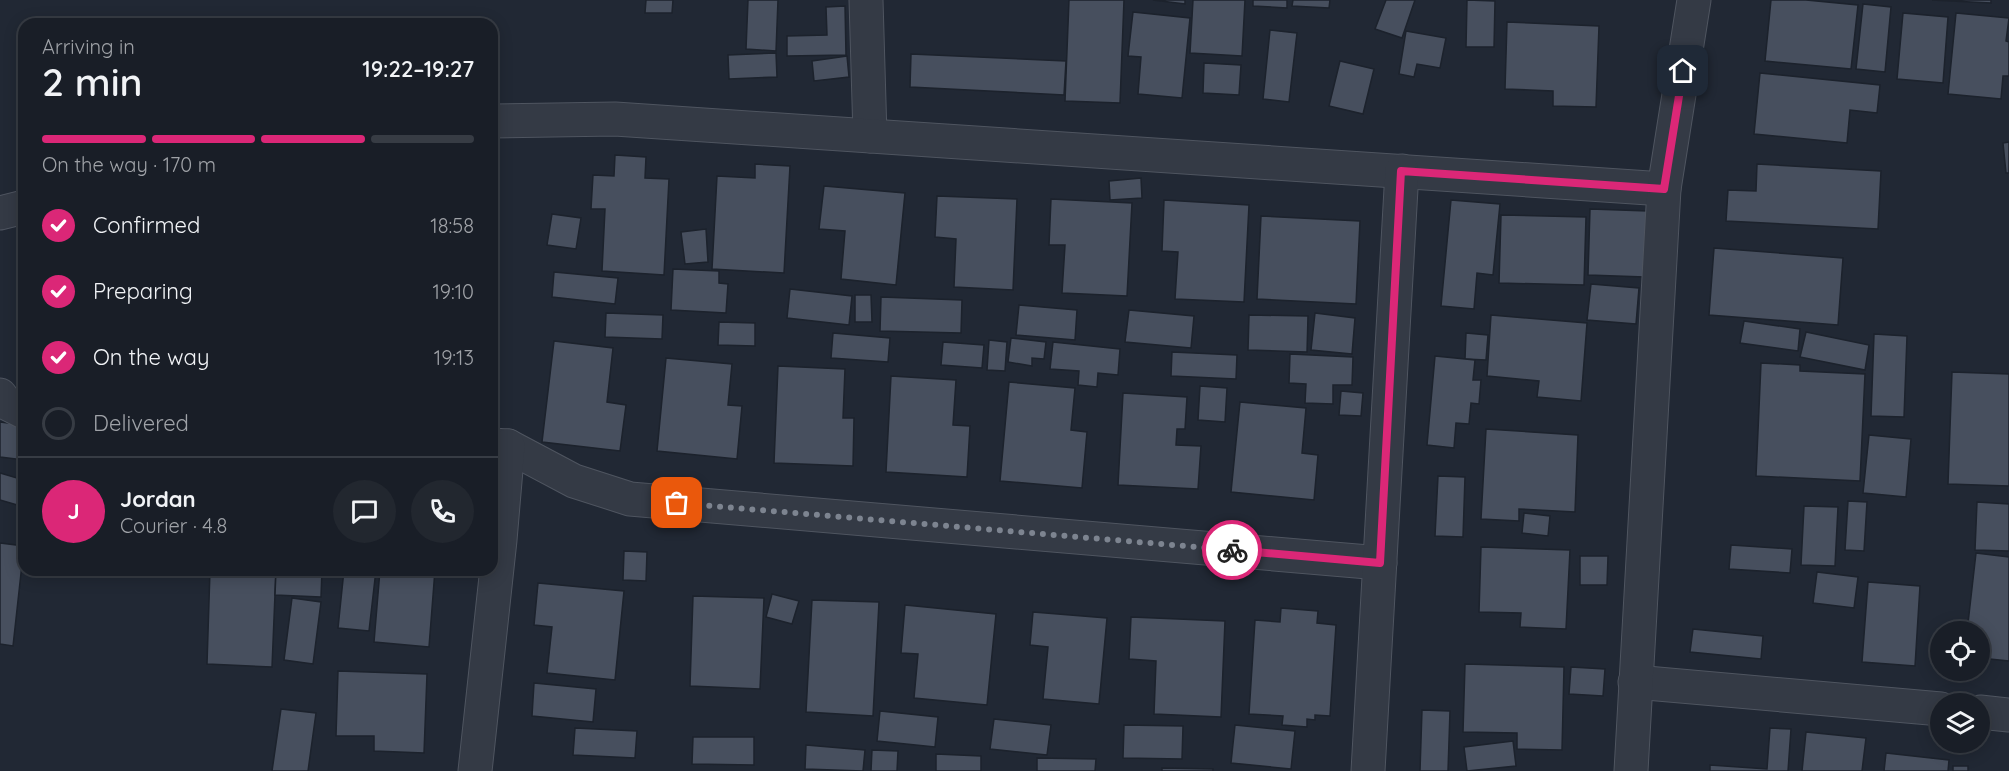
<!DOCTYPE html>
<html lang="en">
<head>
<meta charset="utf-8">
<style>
  :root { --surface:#191e27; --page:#22272f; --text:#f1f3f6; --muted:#9fa2a7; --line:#373c44; --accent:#db2777 }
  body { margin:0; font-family:Quicksand,sans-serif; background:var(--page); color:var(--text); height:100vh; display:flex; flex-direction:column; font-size:22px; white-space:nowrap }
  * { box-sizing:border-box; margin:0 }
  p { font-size:20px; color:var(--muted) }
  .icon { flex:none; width:33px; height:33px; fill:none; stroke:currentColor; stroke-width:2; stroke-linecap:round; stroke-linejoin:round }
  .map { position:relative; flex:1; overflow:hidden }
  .panel { position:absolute; left:18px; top:18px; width:480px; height:558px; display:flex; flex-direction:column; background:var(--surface); border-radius:18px; box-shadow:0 3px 15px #0003,0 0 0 2px var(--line) }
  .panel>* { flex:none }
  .controls { position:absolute; left:1930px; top:621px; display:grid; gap:12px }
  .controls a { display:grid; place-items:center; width:60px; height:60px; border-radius:50%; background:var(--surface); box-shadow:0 3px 15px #0003,0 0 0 2px var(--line); font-size:30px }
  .pin { position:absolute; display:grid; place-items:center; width:51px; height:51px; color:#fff; margin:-26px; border-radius:12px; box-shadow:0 3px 9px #0006 }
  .courier { position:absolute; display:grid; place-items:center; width:60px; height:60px; margin:-30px; border:4px solid #db2777; border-radius:50%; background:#fff; color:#222; box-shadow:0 2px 8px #0007 }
  .summary em { font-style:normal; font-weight:600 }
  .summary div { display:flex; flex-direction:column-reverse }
  .summary { display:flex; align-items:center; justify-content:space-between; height:102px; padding:0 24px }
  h1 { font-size:39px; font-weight:600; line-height:45px }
  .bar { display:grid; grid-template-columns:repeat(4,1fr); gap:9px 6px; align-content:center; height:72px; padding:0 24px }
  .bar i { height:8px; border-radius:4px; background:var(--line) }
  .bar .current { background:var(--accent) }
  .bar p { grid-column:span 4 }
  .line { display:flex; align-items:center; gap:15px; padding:0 24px; border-top:2px solid var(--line) }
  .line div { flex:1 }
  .round { display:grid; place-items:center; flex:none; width:63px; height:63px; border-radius:32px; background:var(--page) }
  ol { padding:0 24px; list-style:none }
  li { display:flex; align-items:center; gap:18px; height:66px }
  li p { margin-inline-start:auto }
  li .icon { padding:6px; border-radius:50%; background:var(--accent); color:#fff; stroke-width:4 }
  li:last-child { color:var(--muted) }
  li i { width:33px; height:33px; border:3px solid var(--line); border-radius:50% }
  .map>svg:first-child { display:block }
  .building { fill:#474f5e; stroke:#1c222c; stroke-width:1.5 }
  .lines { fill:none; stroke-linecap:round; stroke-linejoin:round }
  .minor-casing { stroke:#4f5560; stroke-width:35 }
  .minor { stroke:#343a45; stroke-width:33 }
  .done { stroke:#7d8490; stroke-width:6; stroke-dasharray:0 10.8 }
  .route { stroke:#db2777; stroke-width:8 }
</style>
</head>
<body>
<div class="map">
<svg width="2009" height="771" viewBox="0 0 2009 771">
  <rect width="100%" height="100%" fill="#212834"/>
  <g class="building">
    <path d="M646,0H673L672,13H645Z"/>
    <path d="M748,0H778L776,51L746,49Z"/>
    <path d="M1069,0H1124L1120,103L1065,101Z"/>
    <path d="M1153,0H1185V4Z"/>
    <path d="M1193,0H1245L1242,56L1190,53Z"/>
    <path d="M1253,0H1287V8L1253,6Z"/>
    <path d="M1293,0H1330L1329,8L1292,6Z"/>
    <path d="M1386,0H1415L1402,38L1375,29Z"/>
    <path d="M1467,0L1495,1L1494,47H1466Z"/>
    <path d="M1771,0H1806L1858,5L1851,69L1765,61Z"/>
    <path d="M1932,0H1991V3Z"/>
    <path d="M1863,4L1891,7L1885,72L1856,69Z"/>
    <path d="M845,6L846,55L787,56V36L827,35L826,7Z"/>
    <path d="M1133,12L1190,18L1182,98L1138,94L1141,57L1128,56Z"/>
    <path d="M1903,13L1948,17L1943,83L1897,79Z"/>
    <path d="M1956,13L2009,18L2006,41L2009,42V76H2003L2001,99L1948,94Z"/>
    <path d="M1507,22L1599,26L1596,107L1553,106V91L1505,89Z"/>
    <path d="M1270,30L1297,33L1289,102L1263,99Z"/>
    <path d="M1406,31L1446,38L1440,68L1417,64L1414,77L1399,74Z"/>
    <path d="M776,53L777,77L729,79L728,55Z"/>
    <path d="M911,54L1066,61L1064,95L910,87Z"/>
    <path d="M847,56L849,77L814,81L812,61Z"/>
    <path d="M1340,61L1374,69L1363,114L1329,106Z"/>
    <path d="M1204,63L1241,65L1239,95L1203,93Z"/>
    <path d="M1760,73L1880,85L1877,113L1850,110L1847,143L1754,134Z"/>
    <path d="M2009,142V173H2006L2003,143Z"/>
    <path d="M615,155L646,157L645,178L669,179L664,275L602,271L605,209H591L593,175L614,176Z"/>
    <path d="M755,164L790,166L784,273L712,269L717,176L755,178Z"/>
    <path d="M1757,164L1881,171L1878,229L1726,221L1728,190L1756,191Z"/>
    <path d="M1141,178L1142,198L1110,200L1109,181Z"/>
    <path d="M824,186L905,193L896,285L841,279L845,231L819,229Z"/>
    <path d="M937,196L1017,199L1013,290L954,287L956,239L935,237Z"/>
    <path d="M1051,199L1132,203L1127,296L1062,293L1065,245H1049Z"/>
    <path d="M1164,200L1249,205L1244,302L1175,299L1178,252L1162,251Z"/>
    <path d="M1451,200L1500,204L1493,275L1477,273L1474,309L1441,306Z"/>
    <path d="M1590,209L1648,211L1645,277L1588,275Z"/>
    <path d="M552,214L581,218L576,249L547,245Z"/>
    <path d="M1501,215L1586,217L1584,285L1499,283Z"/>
    <path d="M1261,216L1360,221L1356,304L1257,299Z"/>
    <path d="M706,229L708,262L685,264L681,232Z"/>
    <path d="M1714,248L1843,258L1838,325L1709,315Z"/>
    <path d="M673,269L719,271V283L728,284L726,313L671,310Z"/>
    <path d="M554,272L618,278L615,304L552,297Z"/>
    <path d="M1591,284L1639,288L1636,324L1587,320Z"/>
    <path d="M790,289L852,296L849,325L787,318Z"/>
    <path d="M855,295H871L872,322H855Z"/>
    <path d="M881,297L962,300L961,333L880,331Z"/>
    <path d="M1019,305L1077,310L1075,340L1016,335Z"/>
    <path d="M1129,310L1194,316L1191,348L1125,342Z"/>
    <path d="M606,313L663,315L662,339L605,337Z"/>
    <path d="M1315,313L1355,318L1352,354L1311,350Z"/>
    <path d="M1249,315L1308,316L1307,352L1248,350Z"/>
    <path d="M1491,315L1587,323L1581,401L1537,397L1539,381L1487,376Z"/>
    <path d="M1744,321L1800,329L1798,351L1740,343Z"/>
    <path d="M719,322L755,323V346L718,345Z"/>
    <path d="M1806,332L1869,345L1865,370L1800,357Z"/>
    <path d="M833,333L890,338L888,362L831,358Z"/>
    <path d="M1466,333L1488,335L1486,360L1465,359Z"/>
    <path d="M1874,334L1907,336L1904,417L1871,416Z"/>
    <path d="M1011,338L1046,342L1044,359L1032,358V366L1008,362Z"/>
    <path d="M989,340L1007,342L1005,371L987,370Z"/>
    <path d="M554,341L613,348L607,402L626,405L620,451L542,442Z"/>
    <path d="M943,342L984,345L982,368L941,365Z"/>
    <path d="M1053,342L1120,349L1118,375L1098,373L1097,387L1078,385L1079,371L1050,369Z"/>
    <path d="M1172,352L1237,355L1236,379L1171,376Z"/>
    <path d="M1290,354L1353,357L1352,385H1333V404L1305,403L1306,384L1289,383Z"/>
    <path d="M1435,356L1475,360L1473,380H1481L1479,404L1471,403L1469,424L1456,423L1454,448L1427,445Z"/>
    <path d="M666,358L732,364L728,405L742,406L737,459L657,451Z"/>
    <path d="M1761,363L1800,365V371L1865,374L1860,481L1756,476Z"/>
    <path d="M778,366L845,369L843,418H854L853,466L774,463Z"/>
    <path d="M1952,372L2009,374V486L1948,484Z"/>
    <path d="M891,376L956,380L953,425L970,426L967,477L886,472Z"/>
    <path d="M1009,382L1075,388L1071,430L1087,432L1082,488L1000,481Z"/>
    <path d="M1200,386L1227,388L1225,422L1198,420Z"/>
    <path d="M1341,391L1363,393L1361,416L1339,415Z"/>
    <path d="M1123,393L1187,397L1185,429H1177L1176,445L1201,446L1198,489L1118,485Z"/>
    <path d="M1240,402L1306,408L1302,453L1318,455L1314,500L1231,492Z"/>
    <path d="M0,422L24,425V460L0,457Z"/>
    <path d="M1486,429L1578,435L1575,512L1519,509V521L1481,519Z"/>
    <path d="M1869,435L1911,439L1906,497L1863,493Z"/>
    <path d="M0,473L24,480V507L0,500Z"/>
    <path d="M1438,476L1465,477L1463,537L1435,536Z"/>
    <path d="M1848,501L1867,502L1864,551L1845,550Z"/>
    <path d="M1977,502L2009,504V551L1975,550Z"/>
    <path d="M1804,506L1838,507L1835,566L1801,565Z"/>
    <path d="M1524,513L1550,516L1548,536L1522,533Z"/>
    <path d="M0,543L24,546L13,646L0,644Z"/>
    <path d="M1731,545L1792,549L1790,573L1729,569Z"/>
    <path d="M1481,547L1570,550L1566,629L1520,627L1521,613L1479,612Z"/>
    <path d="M624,551L647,552L646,581L623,580Z"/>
    <path d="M1976,553L2009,557V661L1980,658V632H1967Z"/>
    <path d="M1580,556H1608L1607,585H1580Z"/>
    <path d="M210,570H276L272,667L207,664Z"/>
    <path d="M276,570H322L321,597L275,595Z"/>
    <path d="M344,570H376L369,631L338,628Z"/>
    <path d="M380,570H435L429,647L374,642Z"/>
    <path d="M1817,572L1858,577L1854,608L1813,603Z"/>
    <path d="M1868,582L1920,586L1915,666L1862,662Z"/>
    <path d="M538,583L624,591L615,680L547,673L552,627L534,625Z"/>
    <path d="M772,594L799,601L792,624L766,617Z"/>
    <path d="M693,596L764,598L760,689L690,686Z"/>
    <path d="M292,598L321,602L313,664L284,660Z"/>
    <path d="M812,600L879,602L873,716L806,712Z"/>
    <path d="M905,605L996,614L987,705L914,698L918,654L901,653Z"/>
    <path d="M1281,608L1318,611L1317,623L1336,625L1330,716L1315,715V720L1307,719V727L1282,725L1283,716L1249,714L1255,620L1280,622Z"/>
    <path d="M1033,612L1107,618L1099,704L1043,699L1048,647L1030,645Z"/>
    <path d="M1131,617L1225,621L1221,717L1154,714L1156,661L1129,659Z"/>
    <path d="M1693,629L1763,636L1761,659L1690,652Z"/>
    <path d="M1465,664L1564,667L1562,750L1517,749V733L1463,732Z"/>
    <path d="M1571,667L1605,669L1603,696L1569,694Z"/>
    <path d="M338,671L427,674L424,753L374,751V736H336Z"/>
    <path d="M534,683L596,689L593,722L532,716Z"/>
    <path d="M281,709L316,713L308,771H272Z"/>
    <path d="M1422,710L1450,711L1448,771H1420Z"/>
    <path d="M880,711L938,717L935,747L877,741Z"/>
    <path d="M994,719L1051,725L1047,755L990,749Z"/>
    <path d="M1124,725L1183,726L1182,759L1123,758Z"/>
    <path d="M1235,725L1295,731L1291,769L1231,763Z"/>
    <path d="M575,728L637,731L635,758L573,755Z"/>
    <path d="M1770,728L1791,729L1788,771H1710V765L1767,769Z"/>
    <path d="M1806,732L1866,738L1862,771H1802Z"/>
    <path d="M693,737H754V765L692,764Z"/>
    <path d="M1513,741L1516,766L1467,771L1464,747Z"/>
    <path d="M806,745L865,750L863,771L805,769Z"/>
    <path d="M872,750L898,751L897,771H871Z"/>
    <path d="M1886,753L1949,760L1948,771H1884Z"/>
    <path d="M936,754L981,756V771H936Z"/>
    <path d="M1037,758L1096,759L1095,771H1037Z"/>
    <rect x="1953" y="766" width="15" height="5"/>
    <path d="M1162,768L1213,769V771H1162Z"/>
  </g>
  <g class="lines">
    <g class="minor-casing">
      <g id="minor">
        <path d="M866,0L870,136"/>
        <path d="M492,121L615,119L1664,189"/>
        <path d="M0,213L24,207"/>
        <path d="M0,395L6,403L24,412"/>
        <path d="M492,445L508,446L574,481L630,499L1380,563"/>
        <path d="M1635,682L1941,709"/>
        <path d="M1980,712L2009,715"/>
        <path d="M475,771L500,540L508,446"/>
        <path d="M1368,771L1402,171"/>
        <path d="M1631,771L1664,189L1694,0"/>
      </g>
    </g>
    <use href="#minor" class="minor"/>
  </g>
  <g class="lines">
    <path class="done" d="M677,503L1232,550"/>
    <path class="route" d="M1232,550L1380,563L1401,171L1664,189L1683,71"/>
  </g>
</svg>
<div class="controls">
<a><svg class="icon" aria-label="locate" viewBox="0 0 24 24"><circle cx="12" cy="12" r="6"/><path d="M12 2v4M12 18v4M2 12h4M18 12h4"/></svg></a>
<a><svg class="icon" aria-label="layers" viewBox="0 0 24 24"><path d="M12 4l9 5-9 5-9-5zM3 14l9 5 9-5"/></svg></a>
</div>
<div class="pin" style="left:677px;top:503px;background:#ea580c"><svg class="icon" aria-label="bag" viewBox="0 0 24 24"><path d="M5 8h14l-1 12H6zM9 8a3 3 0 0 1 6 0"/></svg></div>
<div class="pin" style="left:1683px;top:71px;background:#1f2937"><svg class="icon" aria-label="home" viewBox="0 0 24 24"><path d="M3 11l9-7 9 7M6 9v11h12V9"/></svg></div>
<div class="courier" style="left:1232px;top:550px"><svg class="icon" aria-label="bike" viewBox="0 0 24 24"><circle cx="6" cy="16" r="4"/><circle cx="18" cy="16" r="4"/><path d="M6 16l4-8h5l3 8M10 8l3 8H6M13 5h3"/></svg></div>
<section class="panel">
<div class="summary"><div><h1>2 min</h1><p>Arriving in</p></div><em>19:22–19:27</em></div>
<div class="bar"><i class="current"></i><i class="current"></i><i class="current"></i><i></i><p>On the way · 170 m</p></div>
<ol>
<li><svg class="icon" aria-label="check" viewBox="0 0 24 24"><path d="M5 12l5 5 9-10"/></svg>Confirmed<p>18:58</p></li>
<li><svg class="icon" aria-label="check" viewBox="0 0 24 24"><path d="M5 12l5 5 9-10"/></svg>Preparing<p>19:10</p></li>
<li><svg class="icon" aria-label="check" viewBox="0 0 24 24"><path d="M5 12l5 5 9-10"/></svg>On the way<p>19:13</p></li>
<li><i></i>Delivered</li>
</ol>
<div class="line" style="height:108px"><b class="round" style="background:var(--accent);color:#fff">J</b><div><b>Jordan</b><p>Courier · 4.8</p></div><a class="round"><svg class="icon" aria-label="chat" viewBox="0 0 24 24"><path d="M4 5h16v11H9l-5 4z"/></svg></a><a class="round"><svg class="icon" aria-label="phone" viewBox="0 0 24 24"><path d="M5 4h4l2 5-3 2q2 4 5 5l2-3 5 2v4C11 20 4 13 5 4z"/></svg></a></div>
</section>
</div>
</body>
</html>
